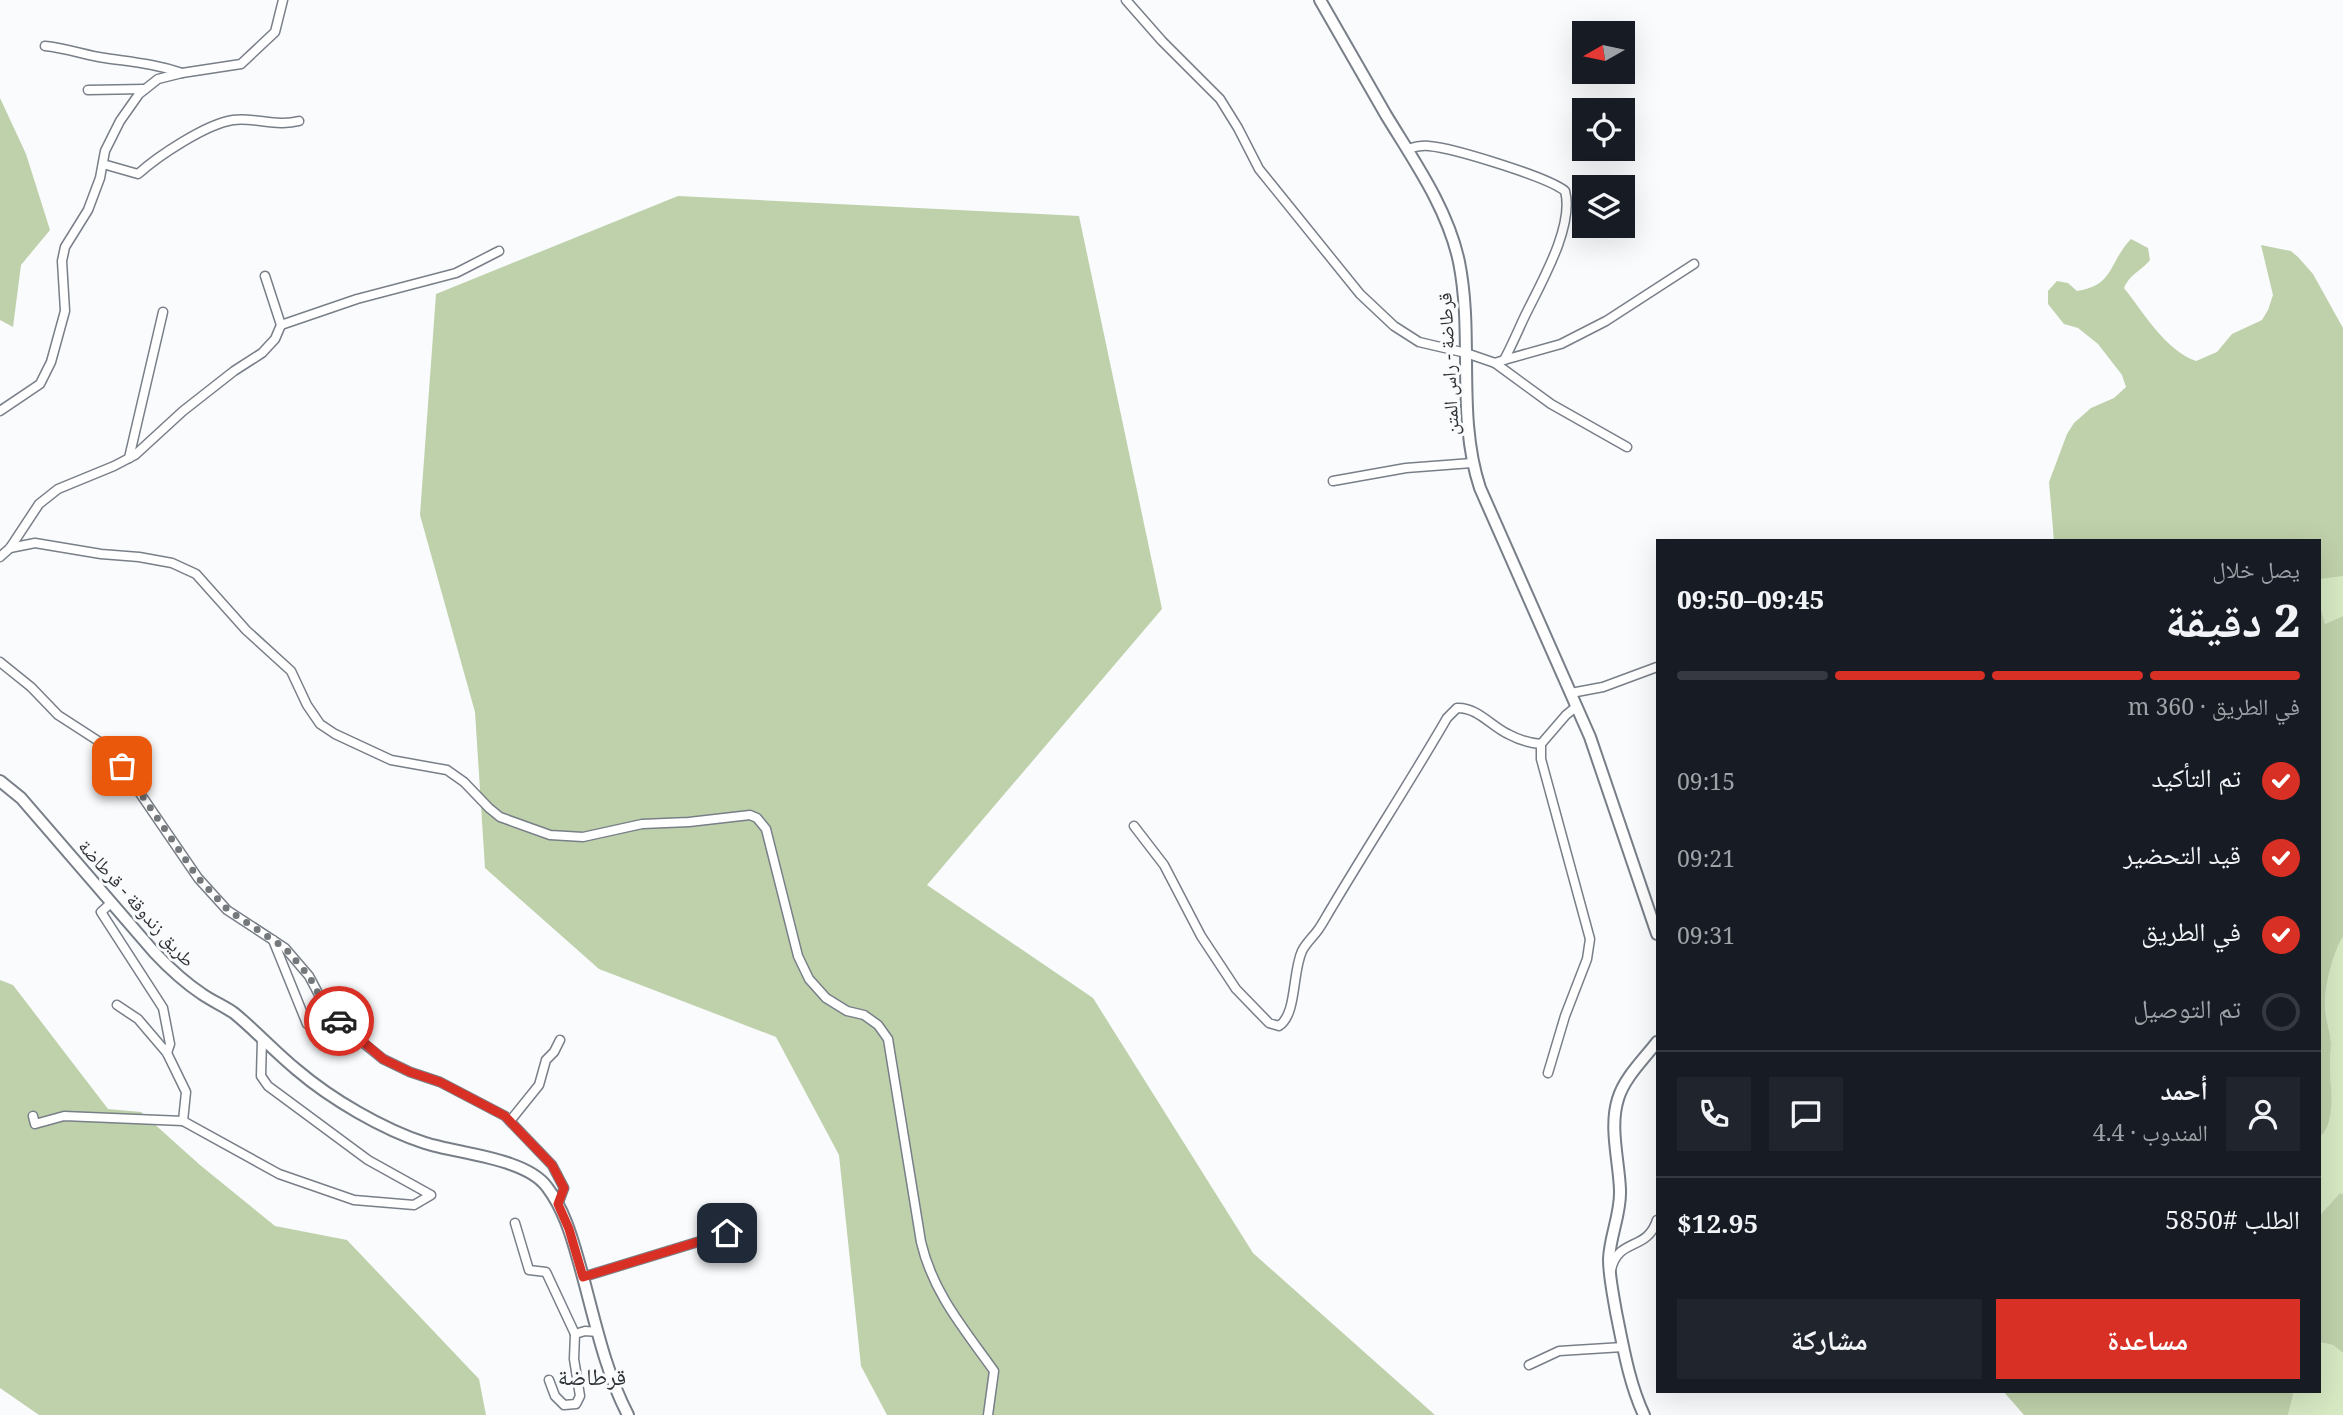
<!DOCTYPE html>
<html lang="ar">
<head>
<meta charset="utf-8">
<style>
  :root { --surface:#171b24; --page:#20242c; --text:#f1f3f6; --muted:#9ea1a6; --line:#363941; --accent:#d93025 }
  body { margin:0; font-family:"Noto Serif","Noto Naskh Arabic",serif; background:var(--page); color:var(--text); direction:rtl; height:100vh; display:flex; flex-direction:column; font-size:26px; white-space:nowrap }
  * { box-sizing:border-box; margin:0 }
  p { font-size:23px; color:var(--muted) }
  .icon { flex:none; width:38px; height:38px; fill:none; stroke:currentColor; stroke-width:2; stroke-linecap:round; stroke-linejoin:round }
  .map { position:relative; flex:1; overflow:hidden; direction:ltr }
  .details { position:absolute; left:1656px; top:539px; width:665px; height:854px; display:flex; flex-direction:column; background:var(--surface); border-radius:0px; box-shadow:0 7px 28px #0002; direction:rtl }
  .details>* { flex:none }
  .needle { width:46px; rotate:261deg }
  .fabs { position:absolute; left:1572px; top:21px; display:grid; gap:14px }
  .fabs a { display:grid; place-items:center; width:63px; height:63px; border-radius:0px; background:var(--surface); box-shadow:0 7px 28px #0002; font-size:35px }
  .pin { position:absolute; display:grid; place-items:center; width:60px; height:60px; color:#fff; margin:-30px; border-radius:14px; box-shadow:0 4px 10px #0006 }
  .courier { position:absolute; display:grid; place-items:center; width:70px; height:70px; margin:-35px; border:5px solid #d93025; border-radius:50%; background:#fff; color:#222; box-shadow:0 2px 9px #0007 }
  .head em { font-style:normal; font-weight:800 }
  .head div { display:flex; flex-direction:column-reverse }
  .head { display:flex; align-items:center; justify-content:space-between; height:119px; padding:0 21px }
  h1 { font-size:46px; font-weight:800; line-height:52px }
  .bar { display:grid; grid-template-columns:repeat(4,1fr); gap:10px 7px; align-content:center; height:84px; padding:0 21px }
  .bar i { height:9px; border-radius:5px; background:var(--line) }
  .bar .active { background:var(--accent) }
  .bar p { grid-column:span 4 }
  .line { display:flex; align-items:center; gap:18px; padding:0 21px; border-top:2px solid var(--line) }
  .line div { flex:1 }
  .round { display:grid; place-items:center; flex:none; width:74px; height:74px; border-radius:0px; background:var(--page) }
  ol { padding:0 21px; list-style:none }
  li { display:flex; align-items:center; gap:21px; height:77px }
  li p { margin-inline-start:auto }
  li .icon { padding:7px; border-radius:50%; background:var(--accent); color:#fff; stroke-width:4 }
  li:last-child { color:var(--muted) }
  li i { width:38px; height:38px; border:4px solid var(--line); border-radius:50% }
  .button { display:flex; gap:14px; margin-top:auto; padding:14px 21px }
  .button a { flex:1; height:80px; border-radius:0px; background:var(--accent); color:#fff; font-size:28px; font-weight:800; line-height:80px; text-align:center }
  .button a+a { background:var(--page); color:var(--text) }
  .map>svg:first-child { display:block }
  .green { fill:#d6e9c3 }
  .forest { fill:#bfd1ab }
  .lines { fill:none; stroke-linecap:round; stroke-linejoin:round }
  .street-casing { stroke:#787f88; stroke-width:11 }
  .secondary-casing { stroke:#787f88; stroke-width:14 }
  .street { stroke:#fff; stroke-width:8 }
  .secondary { stroke:#fff; stroke-width:10 }
  .done { stroke:#75787b; stroke-width:7; stroke-dasharray:0 12.6 }
  .route { stroke:#d93025; stroke-width:9 }
  .labels { text-anchor:middle; stroke-width:6; stroke-linejoin:round; paint-order:stroke }
  .street-label { font-size:19px; fill:#2e3235; stroke:#f9fbfd }
  .quarter-label { font-size:23px; fill:#2e3235; stroke:#f9fbfd }
</style>
</head>
<body>
<div class="map">
<svg width="2343" height="1415" viewBox="0 0 2343 1415">
  <rect width="100%" height="100%" fill="#f9fbfd"/>
  <g class="green">
    <path d="M2328,576H2343V616L2325,624L2319,601V579Z"/>
    <path d="M2343,937V1194L2340,1193L2321,1214L2319,1219V1138C2336,1123 2330,1085 2330,1065C2330,1057 2331,1050 2331,1043C2330,1030 2325,1018 2325,1005C2324,988 2332,950 2343,937Z"/>
    <path d="M2319,1342L2333,1345L2343,1353V1415H2288L2294,1391H2319Z"/>
  </g>
  <g class="forest">
    <path d="M0,98L26,154L50,230L21,265L13,327L0,320Z"/>
    <path d="M678,196L1079,216L1162,609L927,885L1093,998L1253,1253L1435,1415H887L861,1366L839,1155L776,1037L599,969L485,868L475,712L420,515L436,294Z"/>
    <path d="M2131,239L2148,248L2150,260C2140,272 2131,273 2124,288C2144,313 2165,350 2196,361L2217,352L2232,334L2262,320L2268,310L2273,295L2261,245L2291,251L2298,257L2313,274L2343,328V576L2319,579V541H2054L2049,482L2067,434L2074,423L2091,408L2114,398L2126,387L2122,375L2098,344L2078,328L2064,324L2048,304V291L2057,281L2068,283L2077,291C2115,285 2108,263 2131,239Z"/>
    <path d="M2319,601L2325,624L2343,616V937C2333,950 2324,989 2325,1005C2325,1018 2330,1030 2331,1043C2331,1050 2330,1057 2330,1065C2330,1085 2337,1123 2319,1138Z"/>
    <path d="M0,980L13,985L108,1109L141,1112L200,1165L275,1226L347,1240L479,1379L486,1415H39L0,1388Z"/>
    <path d="M2340,1193L2343,1194V1353L2333,1345L2319,1342V1219L2321,1214Z"/>
    <path d="M2003,1391H2294L2288,1415H2024Z"/>
  </g>
  <g class="lines">
    <g class="street-casing">
      <g id="street">
        <path d="M1126,0L1162,41L1220,99L1238,128L1259,169L1360,294L1394,326L1419,342L1466,353L1495,363L1504,360C1511,347 1517,333 1523,320C1538,288 1575,227 1565,191C1548,177 1453,148 1429,146C1422,145 1414,147 1407,149"/>
        <path d="M45,46C66,48 85,55 105,58C132,62 156,64 182,73"/>
        <path d="M88,90L145,89"/>
        <path d="M103,164L138,174C158,156 206,124 233,120C255,117 277,127 299,121"/>
        <path d="M281,325L357,299L456,273L499,251"/>
        <path d="M1504,360L1561,344L1606,321L1694,264"/>
        <path d="M1495,363L1551,404L1627,447"/>
        <path d="M0,411L40,384L51,362L65,311L62,261L65,247L88,210L100,178L105,151L120,121L139,94L158,79L182,73L241,64L275,32L283,0"/>
        <path d="M129,458L163,312"/>
        <path d="M1333,481L1406,468L1472,463"/>
        <path d="M10,548L35,543L101,554L139,557L172,563L196,574L246,630L291,671L307,705L320,724L335,734L391,760L447,770L464,782L489,808L500,817L550,835L583,837L642,824L689,822L750,815L757,818L766,829L798,956L809,979L826,998L847,1011L864,1015L878,1025L888,1039L921,1242C933,1293 964,1329 994,1371L988,1415"/>
        <path d="M0,557L10,548L39,504L58,489L114,466L135,455L183,411L234,371L262,353L275,339L281,325L265,276"/>
        <path d="M0,662L31,687L58,715L109,748L198,878L227,910L285,948L309,976L327,1010L351,1033L383,1059L410,1072L440,1082L505,1116L552,1165L564,1188L558,1204"/>
        <path d="M1571,693L1603,687L1657,667"/>
        <path d="M1134,826L1164,865L1201,936L1236,989L1269,1023L1279,1026C1297,1014 1292,973 1302,951C1306,943 1313,937 1318,930C1323,923 1327,915 1332,907C1370,843 1410,782 1447,718L1457,708C1477,707 1491,726 1508,734C1519,740 1528,743 1541,744"/>
        <path d="M111,903L101,912L163,1008L170,1044L167,1053"/>
        <path d="M273,940L307,1024"/>
        <path d="M117,1005L138,1019L167,1053L186,1092L183,1121"/>
        <path d="M1548,1073L1565,1016L1587,959L1590,939L1541,759V744L1566,715L1577,706"/>
        <path d="M33,1116L35,1124L64,1116L183,1121L279,1174L354,1200L414,1205L431,1195L368,1160L268,1086L261,1076L262,1039"/>
        <path d="M510,1121L539,1085L546,1060L554,1052L560,1040"/>
        <path d="M515,1223L529,1270L546,1272L575,1334"/>
        <path d="M1611,1270C1618,1237 1647,1252 1657,1220"/>
        <path d="M583,1277L727,1233"/>
        <path d="M1529,1365L1559,1351L1623,1347"/>
        <path d="M549,1380L555,1396L564,1405L576,1404L580,1396L574,1359L575,1334L585,1331L598,1332"/>
      </g>
    </g>
    <g class="secondary-casing">
      <g id="secondary">
        <path d="M1320,0C1342,38 1364,77 1386,115C1414,161 1448,209 1459,262C1474,336 1456,416 1480,488L1590,737L1657,934"/>
        <path d="M0,781L21,798L154,952C169,968 184,982 202,994C212,1001 224,1006 234,1013C256,1031 275,1052 297,1070C331,1099 382,1129 425,1143C459,1154 526,1158 547,1187C563,1208 571,1234 578,1259C593,1311 603,1367 628,1415"/>
        <path d="M1644,1415C1629,1383 1623,1346 1616,1312C1613,1294 1609,1276 1609,1259C1610,1235 1621,1214 1620,1190C1619,1161 1609,1127 1618,1099C1624,1078 1644,1059 1657,1042"/>
      </g>
    </g>
    <use href="#street" class="street"/>
    <use href="#secondary" class="secondary"/>
  </g>
  <g class="lines">
    <path class="done" d="M122,766L198,878L228,910L285,948L309,976L327,1010L339,1021"/>
    <path class="route" d="M339,1021L383,1059L410,1072L440,1082L505,1116L552,1165L564,1188L558,1204L569,1229L583,1277L727,1233"/>
  </g>
  <g class="labels">
    <g class="street-label">
      <text transform="translate(1448 364) rotate(-93)" y="7">قرطاضة - راس المتن</text>
      <text transform="translate(137 903) rotate(48)" y="7">طريق زندوقة - قرطاضة</text>
    </g>
    <g class="quarter-label">
      <text x="592" y="1385">قرطاضة</text>
    </g>
  </g>
</svg>
<div class="fabs">
<a><svg class="needle" viewBox="-14 -14 28 28"><path d="M0-13l5 13h-10z" fill="#e53935"/><path d="M0 13l5-13h-10z" fill="#9ea1a6"/></svg></a>
<a><svg class="icon" aria-label="locate" viewBox="0 0 24 24"><circle cx="12" cy="12" r="6"/><path d="M12 2v4M12 18v4M2 12h4M18 12h4"/></svg></a>
<a><svg class="icon" aria-label="layers" viewBox="0 0 24 24"><path d="M12 4l9 5-9 5-9-5zM3 14l9 5 9-5"/></svg></a>
</div>
<div class="pin" style="left:122px;top:766px;background:#ea580c"><svg class="icon" aria-label="bag" viewBox="0 0 24 24"><path d="M5 8h14l-1 12H6zM9 8a3 3 0 0 1 6 0"/></svg></div>
<div class="pin" style="left:727px;top:1233px;background:#1f2937"><svg class="icon" aria-label="home" viewBox="0 0 24 24"><path d="M3 11l9-7 9 7M6 9v11h12V9"/></svg></div>
<div class="courier" style="left:339px;top:1021px"><svg class="icon" aria-label="car" viewBox="0 0 24 24"><path d="M5 17H2v-5l4-1 3-4h7l3 4 3 1v5h-3M9 17h6M6 11h13"/><circle cx="7" cy="17" r="2"/><circle cx="17" cy="17" r="2"/></svg></div>
<section class="details">
<div class="head"><div><h1>2 دقيقة</h1><p>يصل خلال</p></div><em>09:45–09:50</em></div>
<div class="bar"><i class="active"></i><i class="active"></i><i class="active"></i><i></i><p>في الطريق · 360 m</p></div>
<ol>
<li><svg class="icon" aria-label="check" viewBox="0 0 24 24"><path d="M5 12l5 5 9-10"/></svg>تم التأكيد<p>09:15</p></li>
<li><svg class="icon" aria-label="check" viewBox="0 0 24 24"><path d="M5 12l5 5 9-10"/></svg>قيد التحضير<p>09:21</p></li>
<li><svg class="icon" aria-label="check" viewBox="0 0 24 24"><path d="M5 12l5 5 9-10"/></svg>في الطريق<p>09:31</p></li>
<li><i></i>تم التوصيل</li>
</ol>
<div class="line" style="height:126px"><a class="round"><svg class="icon" aria-label="person" viewBox="0 0 24 24"><circle cx="12" cy="8" r="4"/><path d="M4 21q1-7 8-7t8 7"/></svg></a><div><b>أحمد</b><p>المندوب · 4.4</p></div><a class="round"><svg class="icon" aria-label="chat" viewBox="0 0 24 24"><path d="M4 5h16v11H9l-5 4z"/></svg></a><a class="round"><svg class="icon" aria-label="phone" viewBox="0 0 24 24"><path d="M5 4h4l2 5-3 2q2 4 5 5l2-3 5 2v4C11 20 4 13 5 4z"/></svg></a></div>
<div class="line" style="height:91px"><div>الطلب #5850</div><b>$12.95</b></div>
<div class="button"><a>مساعدة</a><a>مشاركة</a></div>
</section>
</div>
</body>
</html>
